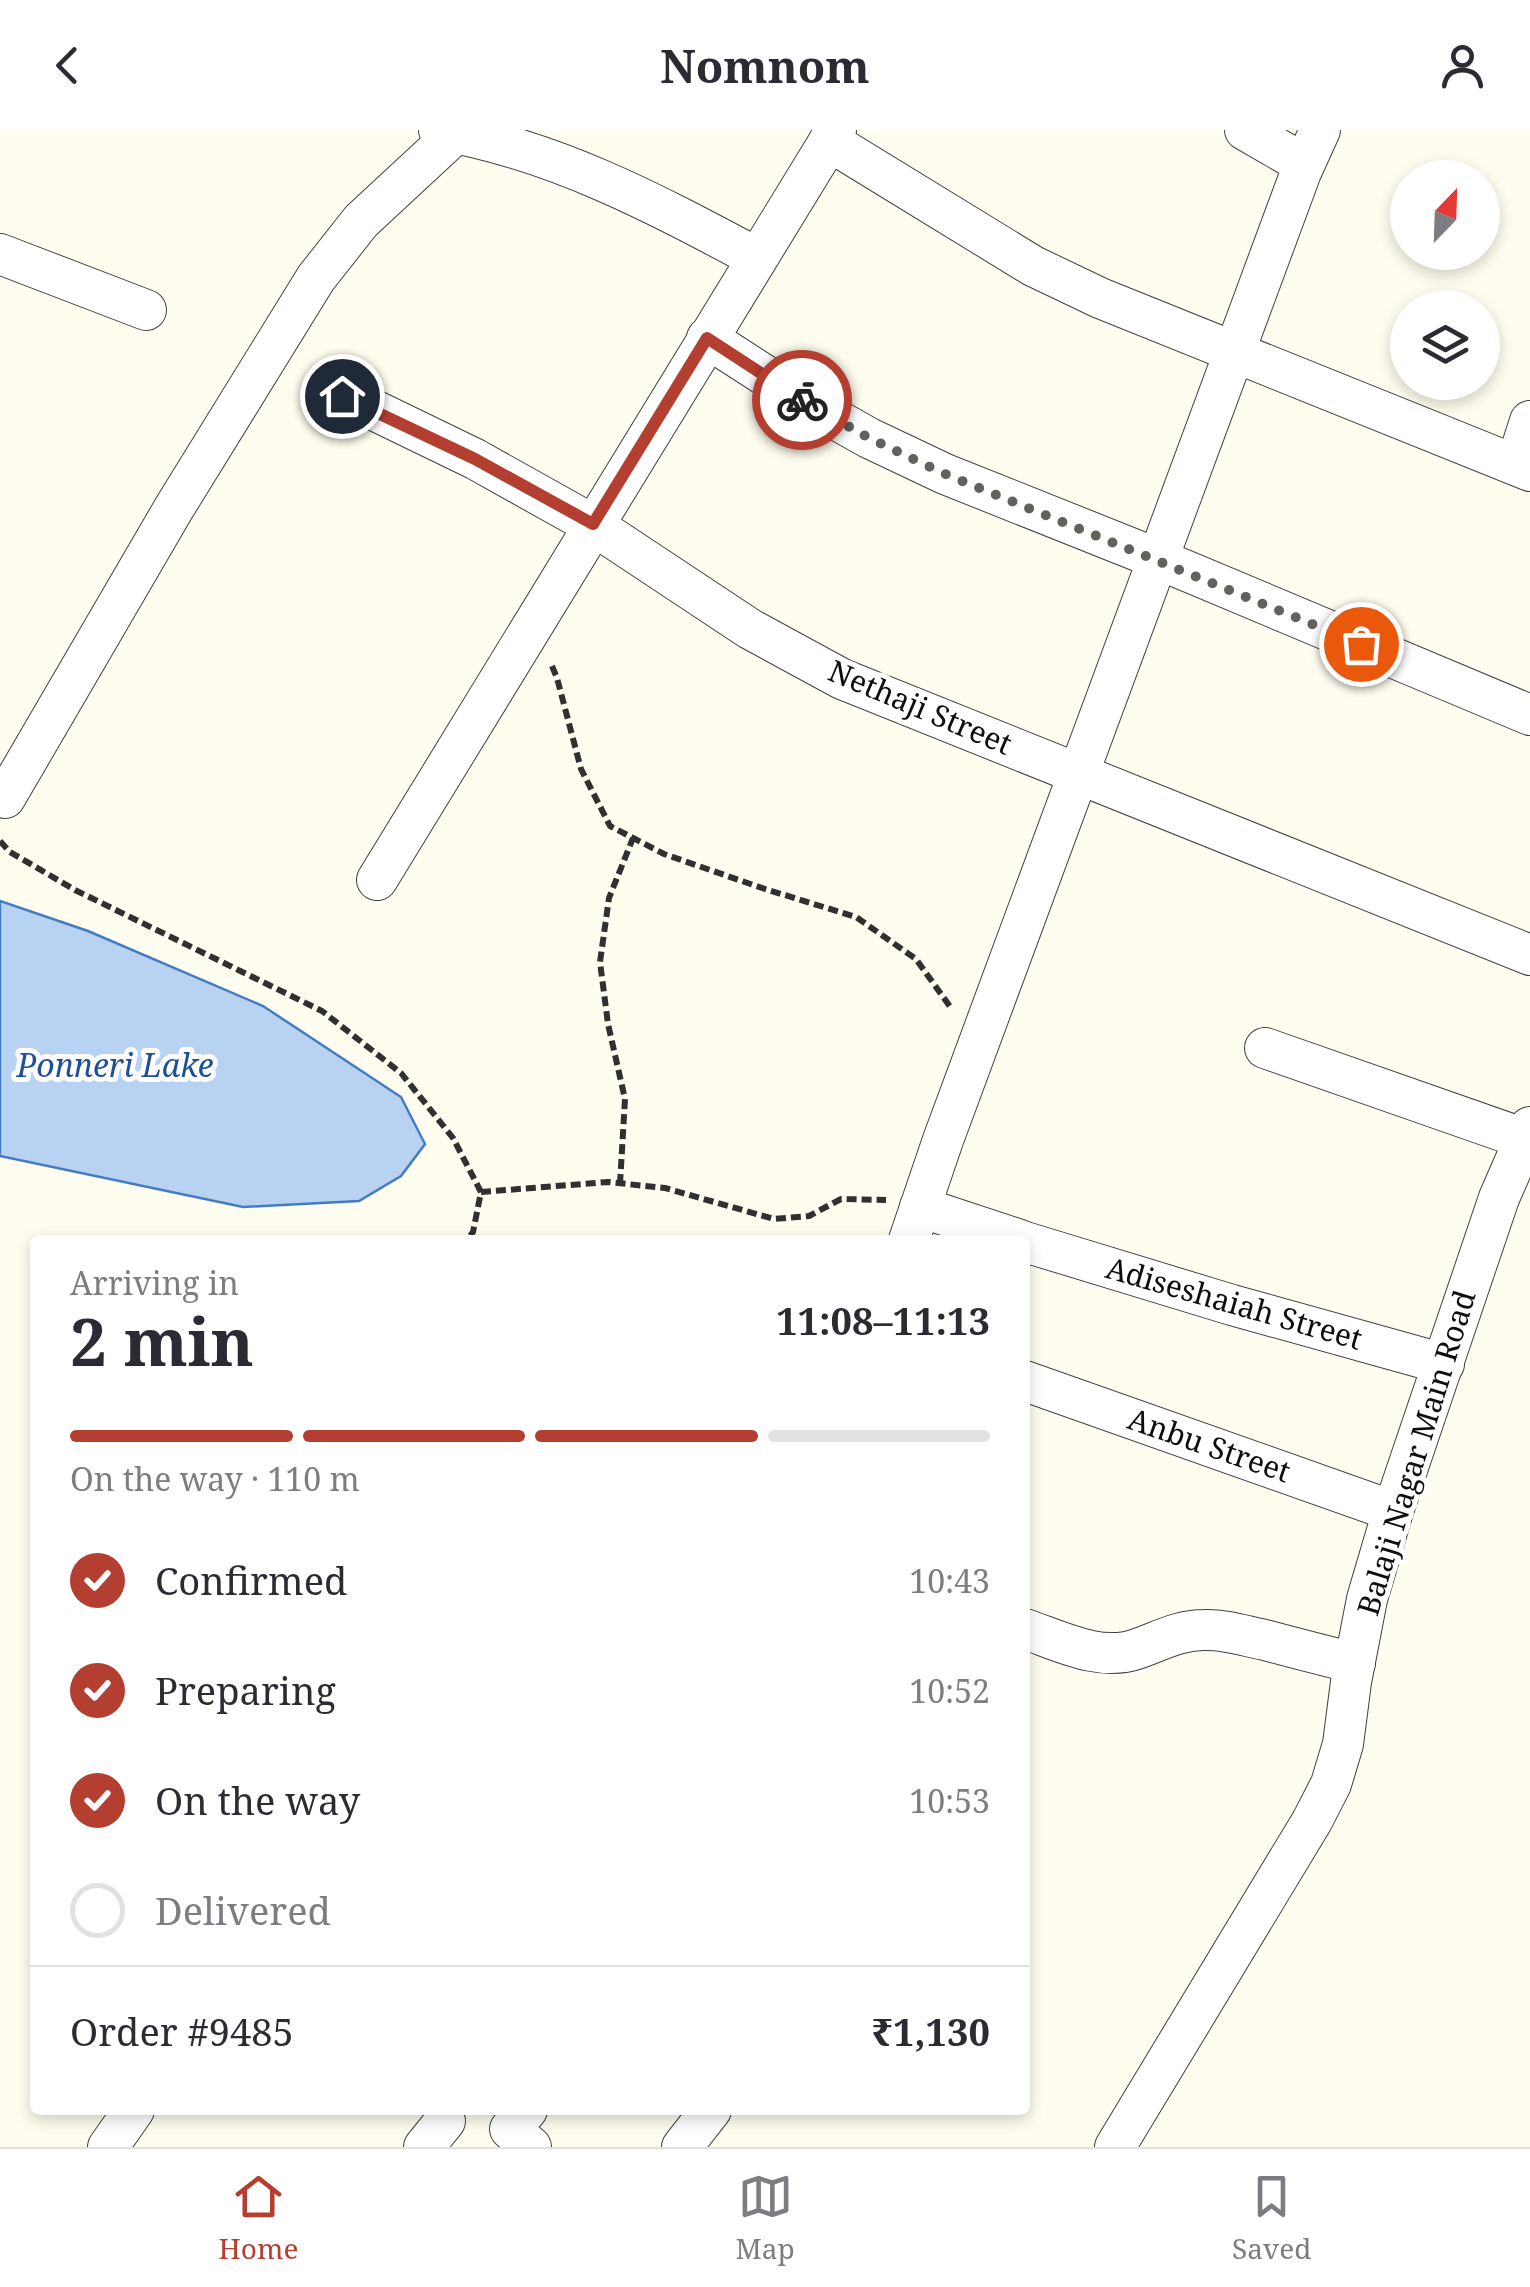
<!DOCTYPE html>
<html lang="en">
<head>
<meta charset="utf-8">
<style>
  :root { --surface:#fff; --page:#f2f2f3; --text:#2b2b33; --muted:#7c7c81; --line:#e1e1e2; --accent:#b43e2f }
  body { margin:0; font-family:"Noto Serif",serif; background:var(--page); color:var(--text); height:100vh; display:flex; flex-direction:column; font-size:38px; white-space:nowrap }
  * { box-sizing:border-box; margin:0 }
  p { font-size:32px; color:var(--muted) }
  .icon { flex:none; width:55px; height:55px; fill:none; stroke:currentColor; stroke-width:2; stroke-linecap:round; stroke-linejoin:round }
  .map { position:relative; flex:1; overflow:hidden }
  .drawer { position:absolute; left:30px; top:1105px; width:1000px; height:880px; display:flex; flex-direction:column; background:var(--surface); border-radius:10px; box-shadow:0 5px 15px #0003 }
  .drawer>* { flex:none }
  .needle { width:65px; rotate:23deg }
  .buttons { position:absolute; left:1390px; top:30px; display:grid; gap:20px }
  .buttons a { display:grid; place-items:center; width:110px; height:110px; border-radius:50%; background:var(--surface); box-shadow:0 5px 15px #0003; font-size:50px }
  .pin { position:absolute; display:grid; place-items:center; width:85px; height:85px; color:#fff; margin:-42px; border:5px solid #fff; border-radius:50%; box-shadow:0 2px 10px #0007 }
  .courier { position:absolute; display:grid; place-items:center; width:100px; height:100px; margin:-50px; border:8px solid #b43e2f; border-radius:50%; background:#fff; color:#222; box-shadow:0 2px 12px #0007 }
  .summary em { font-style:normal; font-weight:700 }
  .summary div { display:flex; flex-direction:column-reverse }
  .summary { display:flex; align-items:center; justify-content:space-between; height:170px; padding:0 40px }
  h1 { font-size:65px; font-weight:700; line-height:75px }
  .bar { display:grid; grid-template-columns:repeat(4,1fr); gap:15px 10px; align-content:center; height:120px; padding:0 40px }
  .bar i { height:12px; border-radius:8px; background:var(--line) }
  .bar .current { background:var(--accent) }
  .bar p { grid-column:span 4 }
  .line { display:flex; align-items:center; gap:25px; padding:0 40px; border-top:2px solid var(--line) }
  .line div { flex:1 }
  ol { padding:0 40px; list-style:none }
  li { display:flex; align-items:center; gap:30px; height:110px }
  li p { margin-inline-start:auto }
  li .icon { padding:10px; border-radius:50%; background:var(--accent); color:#fff; stroke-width:4 }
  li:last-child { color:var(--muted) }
  li i { width:55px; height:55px; border:5px solid var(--line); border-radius:50% }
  header { display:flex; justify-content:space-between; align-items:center; height:130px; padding:0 40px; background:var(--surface); font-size:45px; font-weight:700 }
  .tab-bar { display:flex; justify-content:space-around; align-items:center; height:140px; border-top:2px solid var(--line); background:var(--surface); font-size:28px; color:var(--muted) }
  .tab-bar a { display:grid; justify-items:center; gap:5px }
  .tab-bar .current { color:var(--accent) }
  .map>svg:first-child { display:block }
  .water { fill:#b8d3f2; stroke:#447cc4; stroke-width:2.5 }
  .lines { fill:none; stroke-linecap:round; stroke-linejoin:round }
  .minor-casing { stroke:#414141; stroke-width:42 }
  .path { stroke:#303030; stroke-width:6; stroke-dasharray:10 5; stroke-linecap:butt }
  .minor { stroke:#fff; stroke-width:40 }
  .done { stroke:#62625d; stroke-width:10; stroke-dasharray:0 18 }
  .route { stroke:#b43e2f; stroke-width:12 }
  .labels { text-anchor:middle; stroke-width:10; stroke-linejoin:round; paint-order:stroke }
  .street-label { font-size:30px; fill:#0e0e0e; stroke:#fff }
  .water-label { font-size:32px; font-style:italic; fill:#1f5097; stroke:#fff }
</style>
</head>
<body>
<header><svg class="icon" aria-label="back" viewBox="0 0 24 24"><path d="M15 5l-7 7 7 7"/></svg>Nomnom<svg class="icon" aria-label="person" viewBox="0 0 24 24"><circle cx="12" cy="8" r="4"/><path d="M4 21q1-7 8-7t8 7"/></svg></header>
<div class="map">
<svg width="1530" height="2017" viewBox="0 0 1530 2017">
  <rect width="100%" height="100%" fill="#fefdef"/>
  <path class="water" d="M0,771L88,801L263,876L401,967L425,1014L401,1046L359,1071L243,1077L0,1026Z"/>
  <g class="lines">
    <g class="minor-casing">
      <g id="minor">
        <path d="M439,0C555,20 654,73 757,128"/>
        <path d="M1245,0L1304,34"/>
        <path d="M829,11L1033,136L1100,168L1530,341"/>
        <path d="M0,124L146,180"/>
        <path d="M707,208L814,277L869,308L945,344L1158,429L1530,585"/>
        <path d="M343,265L475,329L593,395L750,499L842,549L1530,825"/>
        <path d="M1516,335L1530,291"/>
        <path d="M5,668L174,378L316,148L361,91L459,0"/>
        <path d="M377,750L836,0"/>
        <path d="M1265,918L1525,1009"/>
        <path d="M920,1077L1020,1110"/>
        <path d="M909,1110L943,1010L1301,42L1320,0"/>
        <path d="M1025,1112L1232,1175L1444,1234"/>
        <path d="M1025,1251L1393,1381"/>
        <path d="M1025,1499C1060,1511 1100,1532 1137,1519C1160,1511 1179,1500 1204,1500C1224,1499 1245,1506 1265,1510C1295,1518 1325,1526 1355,1533"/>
        <path d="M527,1980L510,1999L531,2017"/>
        <path d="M108,2017L134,1980"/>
        <path d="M424,2017L445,1991"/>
        <path d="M682,2017L711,1980"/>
        <path d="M1115,2017L1312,1691L1331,1654L1343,1614L1351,1552L1367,1469L1393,1381L1499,1068L1530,997"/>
      </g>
    </g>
    <g class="path">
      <path d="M552,536L557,548L581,639L610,696L664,724L765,759L856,787L916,829L951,878"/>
      <path d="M0,711L10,722L75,760L322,881L401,943L453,1008L481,1062L473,1102L467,1110"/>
      <path d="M620,1054L625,969L608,894L600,832L609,768L633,708"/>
      <path d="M481,1062L608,1052L665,1058L774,1089L809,1086L841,1069L886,1070"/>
    </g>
    <use href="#minor" class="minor"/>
  </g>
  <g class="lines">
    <path class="done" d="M802,270L869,308L945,344L1361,514"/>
    <path class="route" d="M342,266L475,329L593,394L707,208L802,270"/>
  </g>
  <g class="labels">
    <g class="street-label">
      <text transform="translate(920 578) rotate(23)" y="10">Nethaji Street</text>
      <text transform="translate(1234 1174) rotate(16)" y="10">Adiseshaiah Street</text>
      <text transform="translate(1209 1316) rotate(19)" y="10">Anbu Street</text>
      <text transform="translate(1417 1323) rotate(-73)" y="10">Balaji Nagar Main Road</text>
    </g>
    <g class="water-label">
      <text x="115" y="947">Ponneri Lake</text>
    </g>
  </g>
</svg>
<div class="buttons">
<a><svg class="needle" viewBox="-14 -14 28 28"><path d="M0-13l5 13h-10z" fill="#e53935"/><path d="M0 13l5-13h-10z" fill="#7c7c81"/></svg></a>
<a><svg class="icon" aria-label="layers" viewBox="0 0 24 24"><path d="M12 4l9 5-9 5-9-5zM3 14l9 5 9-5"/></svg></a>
</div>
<div class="pin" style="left:1361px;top:514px;background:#ea580c"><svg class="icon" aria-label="bag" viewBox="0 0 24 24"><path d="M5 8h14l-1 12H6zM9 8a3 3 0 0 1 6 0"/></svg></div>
<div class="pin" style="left:342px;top:266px;background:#1f2937"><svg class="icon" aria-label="home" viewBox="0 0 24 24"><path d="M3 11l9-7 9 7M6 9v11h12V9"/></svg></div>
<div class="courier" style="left:802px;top:270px"><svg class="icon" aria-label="bike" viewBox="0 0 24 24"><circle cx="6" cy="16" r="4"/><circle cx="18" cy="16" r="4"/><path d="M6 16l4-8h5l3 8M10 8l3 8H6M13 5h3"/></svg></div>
<section class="drawer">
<div class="summary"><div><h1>2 min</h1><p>Arriving in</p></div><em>11:08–11:13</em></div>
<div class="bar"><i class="current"></i><i class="current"></i><i class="current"></i><i></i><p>On the way · 110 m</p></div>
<ol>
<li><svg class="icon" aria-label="check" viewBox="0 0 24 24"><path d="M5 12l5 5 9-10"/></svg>Confirmed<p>10:43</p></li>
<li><svg class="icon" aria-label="check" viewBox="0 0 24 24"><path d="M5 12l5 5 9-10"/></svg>Preparing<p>10:52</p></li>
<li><svg class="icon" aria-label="check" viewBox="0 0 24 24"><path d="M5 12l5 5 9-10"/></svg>On the way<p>10:53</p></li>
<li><i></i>Delivered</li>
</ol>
<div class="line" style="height:130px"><div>Order #9485</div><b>₹1,130</b></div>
</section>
</div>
<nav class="tab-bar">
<a class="current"><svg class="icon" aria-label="home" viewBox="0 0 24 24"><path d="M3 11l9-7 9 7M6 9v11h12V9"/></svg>Home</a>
<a><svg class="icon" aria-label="map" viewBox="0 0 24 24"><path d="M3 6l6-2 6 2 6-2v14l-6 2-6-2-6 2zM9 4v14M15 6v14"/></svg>Map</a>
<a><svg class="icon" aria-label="saved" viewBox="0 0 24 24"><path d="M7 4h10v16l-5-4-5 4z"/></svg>Saved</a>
</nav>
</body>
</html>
